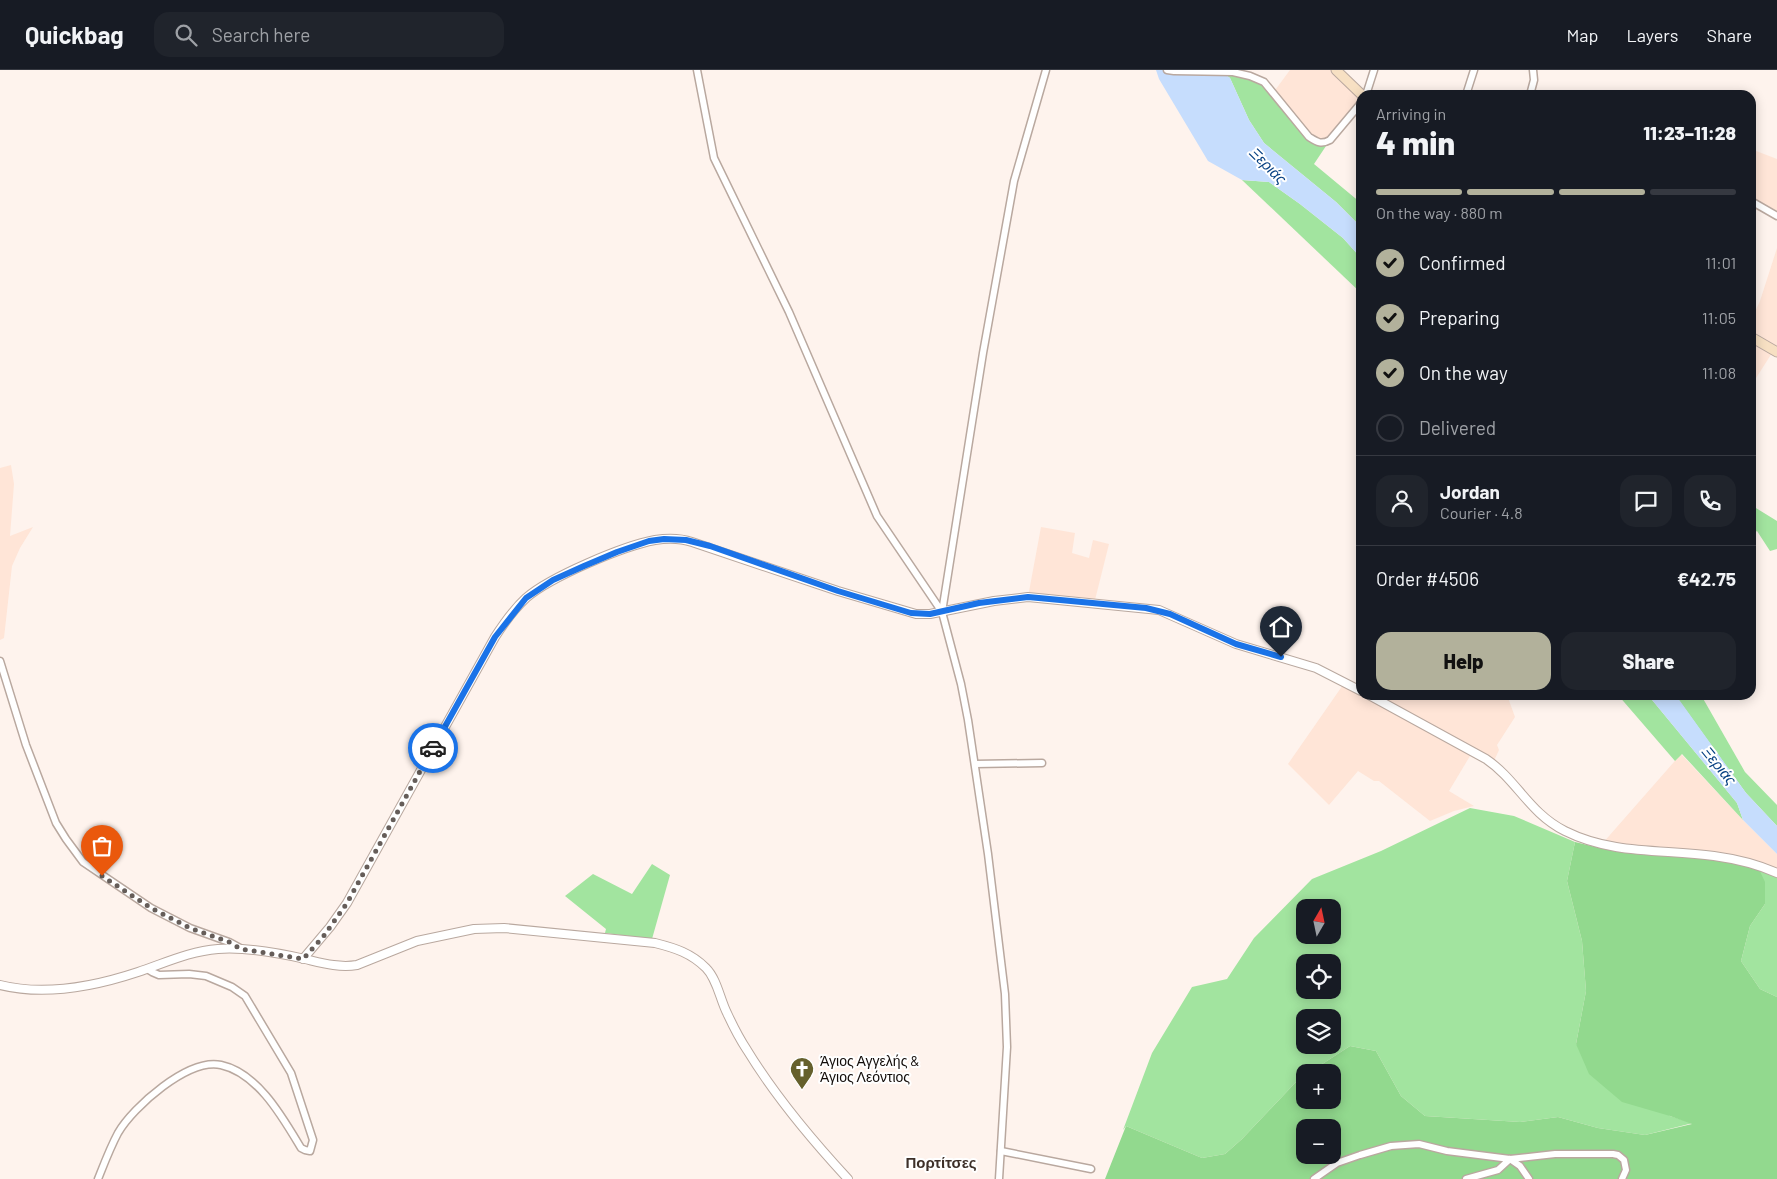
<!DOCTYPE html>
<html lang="en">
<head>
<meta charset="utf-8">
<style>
  :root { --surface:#171b24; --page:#20242c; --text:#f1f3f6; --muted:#9ea1a6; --line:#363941; --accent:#b2b19b }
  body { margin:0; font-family:Barlow,sans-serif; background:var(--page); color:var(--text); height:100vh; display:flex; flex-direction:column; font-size:19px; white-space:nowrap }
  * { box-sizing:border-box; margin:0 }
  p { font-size:16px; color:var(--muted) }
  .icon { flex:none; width:28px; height:28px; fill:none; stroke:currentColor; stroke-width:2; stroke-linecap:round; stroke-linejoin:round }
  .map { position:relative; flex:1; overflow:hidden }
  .details { position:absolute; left:1356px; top:20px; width:400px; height:610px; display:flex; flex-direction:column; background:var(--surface); border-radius:15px; box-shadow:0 2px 12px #0003 }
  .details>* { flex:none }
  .needle { width:32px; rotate:9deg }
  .controls { position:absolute; left:1296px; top:829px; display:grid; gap:10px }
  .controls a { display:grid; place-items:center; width:45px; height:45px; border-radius:10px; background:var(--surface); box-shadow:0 2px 12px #0003; font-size:25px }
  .pin { position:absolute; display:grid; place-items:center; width:42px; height:42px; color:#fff; margin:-51px -21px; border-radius:50% 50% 50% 0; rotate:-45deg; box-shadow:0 0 5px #0007 }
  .pin .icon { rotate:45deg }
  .courier { position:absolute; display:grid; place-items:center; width:50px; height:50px; margin:-25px; border:4px solid #1a73e8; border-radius:50%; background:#fff; color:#222; box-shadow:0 1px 6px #0007 }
  .headline em { font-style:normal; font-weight:800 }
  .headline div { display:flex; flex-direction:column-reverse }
  .headline { display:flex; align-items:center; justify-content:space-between; height:85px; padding:0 20px }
  h1 { font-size:32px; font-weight:800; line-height:38px }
  .bar { display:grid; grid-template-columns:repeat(4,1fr); gap:8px 5px; align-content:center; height:60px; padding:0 20px }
  .bar i { height:6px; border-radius:4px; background:var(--line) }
  .bar .on { background:var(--accent) }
  .bar p { grid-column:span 4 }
  .line { display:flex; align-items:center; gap:12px; padding:0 20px; border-top:1px solid var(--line) }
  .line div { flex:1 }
  .round { display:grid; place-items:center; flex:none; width:52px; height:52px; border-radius:15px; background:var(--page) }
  ol { padding:0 20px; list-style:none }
  li { display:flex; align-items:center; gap:15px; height:55px }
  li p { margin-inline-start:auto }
  li .icon { padding:5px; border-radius:50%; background:var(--accent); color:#111; stroke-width:4 }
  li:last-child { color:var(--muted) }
  li i { width:28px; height:28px; border:2px solid var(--line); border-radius:50% }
  .primary-button { display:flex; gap:10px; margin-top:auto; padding:10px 20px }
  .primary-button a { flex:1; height:58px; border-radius:15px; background:var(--accent); color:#111; font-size:20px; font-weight:800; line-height:58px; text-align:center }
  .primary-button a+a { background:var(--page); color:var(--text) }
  header { display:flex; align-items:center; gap:30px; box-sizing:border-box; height:70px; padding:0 25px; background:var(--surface); border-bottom:1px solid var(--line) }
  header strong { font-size:24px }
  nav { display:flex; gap:28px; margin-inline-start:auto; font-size:18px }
  .search { width:350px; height:45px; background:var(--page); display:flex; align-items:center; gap:12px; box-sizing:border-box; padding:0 18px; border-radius:15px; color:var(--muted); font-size:19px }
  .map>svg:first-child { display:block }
  .built { fill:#ffe5d7 }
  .green { fill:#a2e49f; fill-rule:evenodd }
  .forest { fill:#92d98e; fill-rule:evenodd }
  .water { fill:#c6ddfd }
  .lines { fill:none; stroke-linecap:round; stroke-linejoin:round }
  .minor-casing { stroke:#b9a89f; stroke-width:9 }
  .tertiary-casing { stroke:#b9a89f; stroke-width:10 }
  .secondary-casing { stroke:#b9a89f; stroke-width:11 }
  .minor { stroke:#fff; stroke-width:6 }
  .tertiary { stroke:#fff; stroke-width:8 }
  .secondary { stroke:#f7e0c3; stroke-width:9 }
  .done { stroke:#655d59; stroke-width:5; stroke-dasharray:0 9 }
  .route { stroke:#1a73e8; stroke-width:6 }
  .labels { text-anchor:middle; stroke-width:4; stroke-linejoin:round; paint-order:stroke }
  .poi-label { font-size:14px; fill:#120c09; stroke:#fff; text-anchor:start }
  .water-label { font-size:15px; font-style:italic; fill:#064082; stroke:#fff }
  .neighbourhood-label { font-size:15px; font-weight:bold; fill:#3e3029; stroke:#fff }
</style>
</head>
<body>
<header>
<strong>Quickbag</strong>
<div class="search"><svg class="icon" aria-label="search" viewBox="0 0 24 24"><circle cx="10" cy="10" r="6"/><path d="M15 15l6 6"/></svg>Search here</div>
<nav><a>Map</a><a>Layers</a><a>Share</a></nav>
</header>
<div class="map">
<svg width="1777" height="1109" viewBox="0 0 1777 1109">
  <rect width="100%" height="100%" fill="#fef3ed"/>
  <g class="built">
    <path d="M1290,0H1331L1361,28V33L1330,70L1317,72L1273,23Z"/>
    <path d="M1751,79L1777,89V148L1751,138Z"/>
    <path d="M1777,178V280L1751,264V250L1760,231Z"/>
    <path d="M1751,271L1772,283L1751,316Z"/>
    <path d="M11,395L14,414L10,466L33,457L20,478L12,496L4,568L0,570V398Z"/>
    <path d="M1041,457L1075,463L1072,483L1089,488L1093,470L1109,474L1094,534L1028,527Z"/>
    <path d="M1345,612L1361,621V625H1369L1387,634L1392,625H1507L1515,647L1497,675L1499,680L1493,693L1473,681L1449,721L1474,736L1454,741L1430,751L1379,711H1374L1358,701L1329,735L1288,694Z"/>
    <path d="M1681,684L1743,750L1777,784V802L1763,797L1602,774Z"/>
  </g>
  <g class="green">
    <path d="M1219,0H1243L1250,6L1264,12L1317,72L1330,70L1314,94L1361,133V157L1336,132L1264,73L1249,50L1230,8Z"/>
    <path d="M1242,110L1269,112L1300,134L1343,168L1361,188V223Z"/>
    <path d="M1751,435L1777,451V479L1770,481L1757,461L1751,465Z"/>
    <path d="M1618,625H1648L1737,733L1743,750L1682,684L1675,691Z"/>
    <path d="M1675,625H1701L1745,702L1777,735V756L1746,723Z"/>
    <path d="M1470,738L1514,746L1575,772L1567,811L1582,871L1586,921L1576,974L1670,1046L1693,1053L1645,1065L1598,1058L1558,1047L1520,1052L1425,1046L1401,1026L1376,981L1350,976L1310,1002H1305V1006L1295,1013L1242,1069L1225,1084L1202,1088L1126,1056L1123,1060L1152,983L1192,917L1227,909L1254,868L1312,809L1381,781ZM1305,838H1332V865H1305ZM1305,892H1332V920H1305ZM1305,948H1332V975H1305Z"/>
    <path d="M652,794L670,805L652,869L605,863L606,859L565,826L593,804L632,824Z"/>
    <path d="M1758,797L1777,806V927L1760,919L1741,891L1750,856L1765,834Z"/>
  </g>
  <path class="forest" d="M1575,772L1604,779L1689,788L1725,789L1758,797L1765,812V834L1750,856L1741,891L1760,919L1777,927V1109H1105L1126,1056L1202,1088L1225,1084L1242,1069L1295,1013L1305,1006V1030H1332V1002H1310L1350,976L1376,981L1401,1026L1425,1046L1520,1052L1558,1047L1598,1058L1645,1065L1692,1054L1670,1046L1622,1032L1589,1004L1576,974L1586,921L1582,871L1567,811ZM1305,1058H1332V1085H1305Z"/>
  <g class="water">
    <path d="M1156,0H1219L1230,8L1249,50L1264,73L1336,132L1361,157V188L1343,168L1300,134L1269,112L1242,110L1208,91L1159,9Z"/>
    <path d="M1648,625H1675L1680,631L1746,723L1777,756V784L1743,750L1737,733Z"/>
  </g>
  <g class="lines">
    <g class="minor-casing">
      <g id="minor">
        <path d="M697,0L714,88L789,242L877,446L942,542L961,614L968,650L988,784L1005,924L1007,977L999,1109"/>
        <path d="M1167,0L1174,1L1233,2L1250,6L1264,12L1309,67C1317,72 1321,75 1330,70L1361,33"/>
        <path d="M1366,25L1374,0"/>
        <path d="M1466,25L1474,0"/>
        <path d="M1530,25L1534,10L1533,0"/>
        <path d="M1751,131L1777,146"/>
        <path d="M942,542L983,283L1014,111L1046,0"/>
        <path d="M0,591L26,675L56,753L66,769L83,792L151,838L190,858L229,872L240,878"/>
        <path d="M975,694L1042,693"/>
        <path d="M1001,1081L1091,1099"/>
        <path d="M1510,1089L1555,1084H1613L1618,1085L1624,1090L1626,1100L1622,1109"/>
        <path d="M1510,1089L1520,1096L1529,1109"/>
        <path d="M98,1109C104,1094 110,1078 118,1063C133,1037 188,988 221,995C258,1003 283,1048 301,1078L305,1080L310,1081L313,1070L291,1003L245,926L232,917L206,906L189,904L159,905L152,902L147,899"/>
        <path d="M1314,1109L1337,1093L1360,1085L1391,1076L1419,1074L1447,1081L1510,1089L1498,1100L1466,1109"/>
      </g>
    </g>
    <g class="tertiary-casing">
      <g id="tertiary">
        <path d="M1369,625L1486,689C1517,710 1529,743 1565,761C1613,785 1663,779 1714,786C1736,789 1757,794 1777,803"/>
        <path d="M303,889L330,857L347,833L495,567C504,553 514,539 526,528C550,507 623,476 655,470C668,468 680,468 692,472L838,521L916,544H930L994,531L1028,527L1159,540L1236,574L1316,598L1361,621"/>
        <path d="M0,915C44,926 96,916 138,902C165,893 190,881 218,879C245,877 279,883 305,889C322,893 339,898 357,895L417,871L474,859L504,858L655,873C675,878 691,883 706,898C717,909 720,929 727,943C733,956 739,968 747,980C775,1026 811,1069 848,1109"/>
      </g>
    </g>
    <g class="secondary-casing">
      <g id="secondary">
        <path d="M1336,0L1362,25"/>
        <path d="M1751,267L1777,282"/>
      </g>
    </g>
    <use href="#minor" class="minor"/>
    <use href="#tertiary" class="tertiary"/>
    <use href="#secondary" class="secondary"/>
  </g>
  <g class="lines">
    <path class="done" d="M102,806L151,838L190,858L229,872L241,879L303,889L323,867L347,833L433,678"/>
    <path class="route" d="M433,678L495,567L526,528L553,510L584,496L617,482L649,471L664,469L686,470L710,476L838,521L911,543L930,544L979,533L1028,527L1146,538L1170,544L1236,574L1281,587"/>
  </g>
  <defs>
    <g id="church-pin" transform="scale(1.25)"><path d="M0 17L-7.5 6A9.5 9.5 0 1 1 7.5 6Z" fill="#65602c" stroke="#fff"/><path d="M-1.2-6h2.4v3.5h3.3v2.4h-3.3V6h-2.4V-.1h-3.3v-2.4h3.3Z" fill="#fff"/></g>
  </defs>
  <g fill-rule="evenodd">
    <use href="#church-pin" x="802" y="999"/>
  </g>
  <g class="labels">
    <g class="poi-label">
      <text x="820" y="996">Άγιος Αγγελής &amp;<tspan x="820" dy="16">Άγιος Λεόντιος</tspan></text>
    </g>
    <g class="water-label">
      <text transform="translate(1268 96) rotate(45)" y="5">Ξεριάς</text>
      <text transform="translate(1719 696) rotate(51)" y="5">Ξεριάς</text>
    </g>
    <g class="neighbourhood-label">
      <text x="941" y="1098">Πορτίτσες</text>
    </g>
  </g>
</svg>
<div class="controls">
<a><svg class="needle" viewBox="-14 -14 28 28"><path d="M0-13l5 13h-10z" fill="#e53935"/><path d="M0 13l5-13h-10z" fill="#9ea1a6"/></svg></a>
<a><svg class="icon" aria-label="locate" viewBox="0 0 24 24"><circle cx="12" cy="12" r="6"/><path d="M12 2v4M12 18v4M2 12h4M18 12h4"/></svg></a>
<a><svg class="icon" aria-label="layers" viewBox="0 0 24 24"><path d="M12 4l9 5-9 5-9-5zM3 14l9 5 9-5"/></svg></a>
<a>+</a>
<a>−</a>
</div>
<div class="pin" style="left:102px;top:806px;background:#ea580c"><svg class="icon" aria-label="bag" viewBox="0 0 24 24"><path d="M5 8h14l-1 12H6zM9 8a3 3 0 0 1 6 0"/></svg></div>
<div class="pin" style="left:1281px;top:587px;background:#1f2937"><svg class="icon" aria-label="home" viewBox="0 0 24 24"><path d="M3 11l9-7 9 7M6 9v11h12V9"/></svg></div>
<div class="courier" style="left:433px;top:678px"><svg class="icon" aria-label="car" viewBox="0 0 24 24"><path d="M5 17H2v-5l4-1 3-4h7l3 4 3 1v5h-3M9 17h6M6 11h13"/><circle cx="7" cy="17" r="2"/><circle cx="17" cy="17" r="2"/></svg></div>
<section class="details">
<div class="headline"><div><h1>4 min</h1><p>Arriving in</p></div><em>11:23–11:28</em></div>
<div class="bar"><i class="on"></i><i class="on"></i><i class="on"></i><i></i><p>On the way · 880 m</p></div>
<ol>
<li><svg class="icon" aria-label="check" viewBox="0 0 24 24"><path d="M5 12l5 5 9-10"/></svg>Confirmed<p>11:01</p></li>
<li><svg class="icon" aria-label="check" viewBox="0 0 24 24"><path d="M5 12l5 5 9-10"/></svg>Preparing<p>11:05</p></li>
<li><svg class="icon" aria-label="check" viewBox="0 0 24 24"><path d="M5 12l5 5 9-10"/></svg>On the way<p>11:08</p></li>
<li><i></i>Delivered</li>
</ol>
<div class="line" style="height:90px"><a class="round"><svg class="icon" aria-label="person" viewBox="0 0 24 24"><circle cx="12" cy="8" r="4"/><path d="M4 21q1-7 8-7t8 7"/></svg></a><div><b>Jordan</b><p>Courier · 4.8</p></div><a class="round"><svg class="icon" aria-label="chat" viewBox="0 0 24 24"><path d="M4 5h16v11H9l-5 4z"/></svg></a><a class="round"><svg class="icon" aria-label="phone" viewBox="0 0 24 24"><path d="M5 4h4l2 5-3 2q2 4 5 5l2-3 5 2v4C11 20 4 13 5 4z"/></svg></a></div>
<div class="line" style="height:65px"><div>Order #4506</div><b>€42.75</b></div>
<div class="primary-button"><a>Help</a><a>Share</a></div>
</section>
</div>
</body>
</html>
